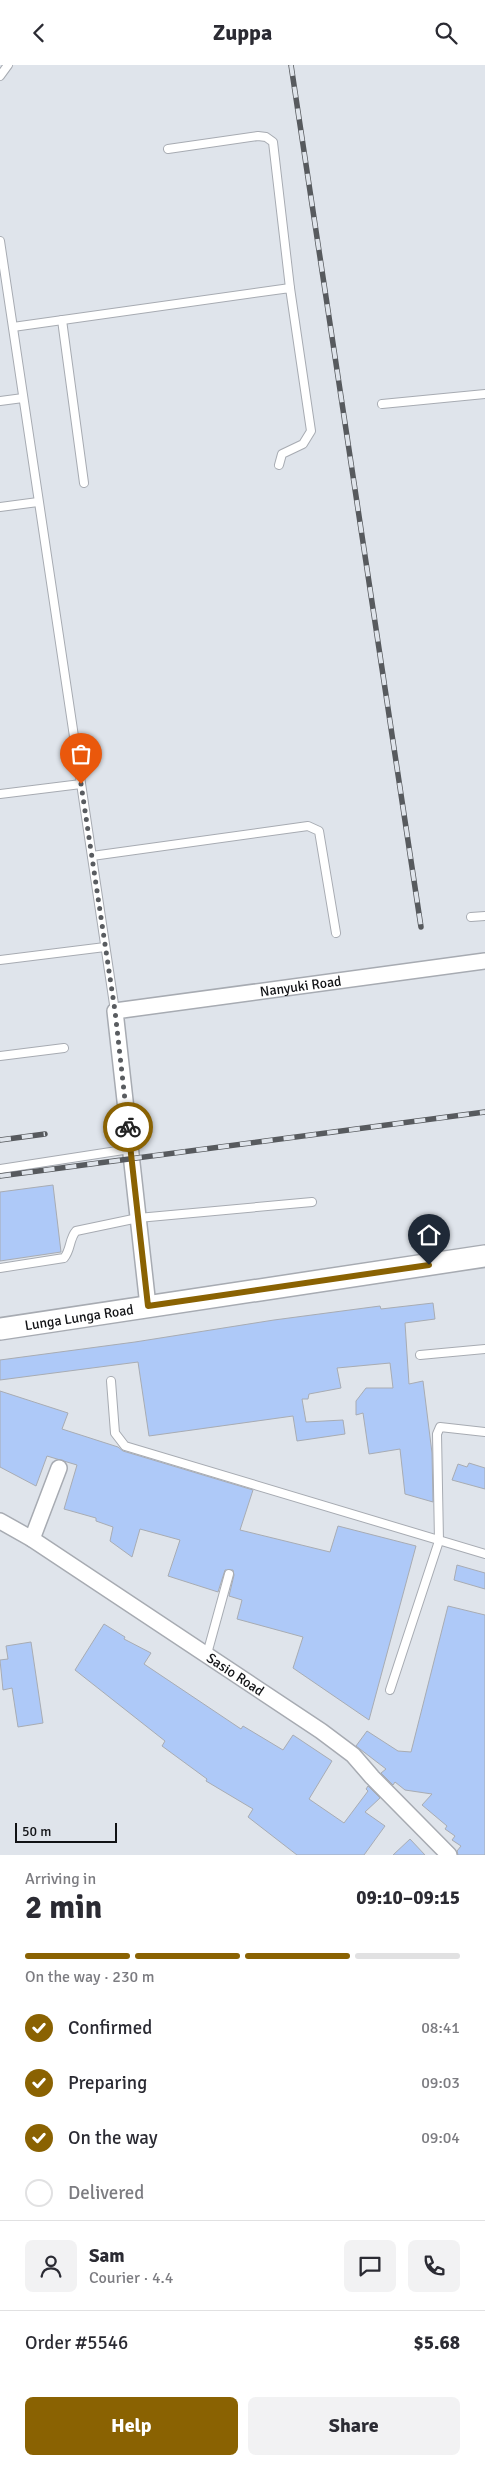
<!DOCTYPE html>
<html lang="en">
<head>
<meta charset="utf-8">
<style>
  :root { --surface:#fff; --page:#f2f2f3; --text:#2b2b33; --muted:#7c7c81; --line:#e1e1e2; --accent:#8a6202 }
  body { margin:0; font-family:Signika,sans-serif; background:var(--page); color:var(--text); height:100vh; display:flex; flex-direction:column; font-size:19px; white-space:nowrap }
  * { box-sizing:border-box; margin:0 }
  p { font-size:16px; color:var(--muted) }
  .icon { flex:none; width:28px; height:28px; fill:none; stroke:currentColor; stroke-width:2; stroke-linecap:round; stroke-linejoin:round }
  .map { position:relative; height:1790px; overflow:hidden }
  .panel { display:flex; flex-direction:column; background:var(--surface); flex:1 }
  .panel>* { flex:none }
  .scale { position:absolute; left:15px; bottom:12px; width:102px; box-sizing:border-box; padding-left:5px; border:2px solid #111215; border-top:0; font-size:14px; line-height:18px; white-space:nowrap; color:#111215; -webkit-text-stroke:4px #dfe4eb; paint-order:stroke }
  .pin { position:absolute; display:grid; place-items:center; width:42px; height:42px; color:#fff; margin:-51px -21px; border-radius:50% 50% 50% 0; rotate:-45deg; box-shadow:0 0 5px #0007 }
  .pin .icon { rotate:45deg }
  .courier { position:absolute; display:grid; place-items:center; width:50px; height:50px; margin:-25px; border:4px solid #8a6202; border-radius:50%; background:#fff; color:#222; box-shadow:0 1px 6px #0007 }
  .head em { font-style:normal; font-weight:700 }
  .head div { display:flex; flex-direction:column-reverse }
  .head { display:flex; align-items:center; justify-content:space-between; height:85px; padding:0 25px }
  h1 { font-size:32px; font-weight:700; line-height:38px }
  .bar { display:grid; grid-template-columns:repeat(4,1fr); gap:8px 5px; align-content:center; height:60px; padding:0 25px }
  .bar i { height:6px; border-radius:4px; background:var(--line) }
  .bar .active { background:var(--accent) }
  .bar p { grid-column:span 4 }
  .line { display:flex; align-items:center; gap:12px; padding:0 25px; border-top:1px solid var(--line) }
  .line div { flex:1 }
  .round { display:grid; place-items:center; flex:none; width:52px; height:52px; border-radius:8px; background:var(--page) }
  ol { padding:0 25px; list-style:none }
  li { display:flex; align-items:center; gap:15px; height:55px }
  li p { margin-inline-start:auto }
  li .icon { padding:5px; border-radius:50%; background:var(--accent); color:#fff; stroke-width:4 }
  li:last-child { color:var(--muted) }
  li i { width:28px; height:28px; border:2px solid var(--line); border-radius:50% }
  .action { display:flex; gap:10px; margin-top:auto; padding:10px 25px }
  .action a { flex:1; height:58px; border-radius:8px; background:var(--accent); color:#fff; font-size:20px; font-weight:700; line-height:58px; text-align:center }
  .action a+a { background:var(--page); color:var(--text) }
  header { display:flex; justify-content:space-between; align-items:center; height:65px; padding:0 25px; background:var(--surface); font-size:22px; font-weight:700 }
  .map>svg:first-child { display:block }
  .building { fill:#aec9f8; stroke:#a8acb3 }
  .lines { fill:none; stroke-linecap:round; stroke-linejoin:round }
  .service-casing { stroke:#a7abb2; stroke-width:10 }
  .minor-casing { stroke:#a7abb2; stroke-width:18 }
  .secondary-casing { stroke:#a7abb2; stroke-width:24 }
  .service { stroke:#fff; stroke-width:8 }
  .minor { stroke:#fff; stroke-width:15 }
  .secondary { stroke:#fff; stroke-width:21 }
  .rail-casing { stroke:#575a5e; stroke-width:5.5 }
  .rail { stroke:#dfe4eb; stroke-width:4; stroke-dasharray:11; stroke-linecap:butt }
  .done { stroke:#595c60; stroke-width:5; stroke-dasharray:0 9 }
  .route { stroke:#8a6202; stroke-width:6 }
  .labels { text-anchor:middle; stroke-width:5; stroke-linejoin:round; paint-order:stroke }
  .street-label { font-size:14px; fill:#111215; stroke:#dfe4eb }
</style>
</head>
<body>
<header><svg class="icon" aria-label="back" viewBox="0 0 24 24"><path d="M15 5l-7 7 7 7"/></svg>Zuppa<svg class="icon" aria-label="search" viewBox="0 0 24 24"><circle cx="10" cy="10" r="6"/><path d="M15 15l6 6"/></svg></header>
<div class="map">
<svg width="485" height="1790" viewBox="0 0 485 1790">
  <rect width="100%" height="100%" fill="#dfe4eb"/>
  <g class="building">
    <path d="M53,1120L61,1187L0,1196V1127Z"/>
    <path d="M433,1238L435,1254L405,1258L409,1319L423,1316L432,1388L433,1437L405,1429L400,1384L369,1389L363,1348L356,1350V1336L366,1323H393L390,1298L337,1303L341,1323L309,1329L308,1334H302L306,1357L343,1355L345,1369L297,1376L293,1351L149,1371L138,1297L0,1315V1295L135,1277L274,1255L380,1241L381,1244Z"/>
    <path d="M0,1326L68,1348L62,1364L118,1382L123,1386L253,1425L240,1465L330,1487L338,1461L416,1481L369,1655L293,1603L303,1572L237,1554L242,1535L229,1531L234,1510L233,1505H225L218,1527L168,1511L180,1475L140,1464L132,1492L110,1476L113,1462L96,1456V1453L64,1444L77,1400L47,1391L36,1421L0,1402Z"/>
    <path d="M469,1398L485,1403V1424L452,1415L458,1399L467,1402Z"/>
    <path d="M457,1500L485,1508V1524L454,1515Z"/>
    <path d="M448,1541L485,1550V1790H458L457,1786L461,1781L452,1775L455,1771L445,1764L447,1761L422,1740L432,1729L405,1725L395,1717L393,1720L381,1708L386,1704L356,1681L367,1666L398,1686L411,1687Z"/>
    <path d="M104,1559L125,1572L124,1574L151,1588L144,1599L241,1664L243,1661L283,1685L293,1670L332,1696L309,1734L344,1758L368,1726L366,1724L368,1721L380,1733L365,1747L385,1761L364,1790H297L248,1752L253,1744L206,1716L207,1714L162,1681L165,1676L75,1605Z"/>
    <path d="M31,1577L43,1658L18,1662L12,1623L3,1625L0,1595L8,1594L6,1581Z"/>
    <path d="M410,1774L425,1790H393Z"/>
  </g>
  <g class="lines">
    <g class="service-casing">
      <g id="service">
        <path d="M0,11L8,0"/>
        <path d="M168,84L258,71L266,72L273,77L290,223"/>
        <path d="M0,176L115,946"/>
        <path d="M62,255L84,418"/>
        <path d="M13,262L290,223L311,366L303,379L282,389L279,400"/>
        <path d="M0,336L23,333"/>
        <path d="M382,339L485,329"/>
        <path d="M0,442L38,437"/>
        <path d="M0,729L81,719"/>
        <path d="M92,791L308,761L319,766L336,868"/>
        <path d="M471,852L485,851"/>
        <path d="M0,895L105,882"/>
        <path d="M0,991L64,983"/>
        <path d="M0,1104L130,1084"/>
        <path d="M0,1203L64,1193C71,1185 69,1174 76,1166L138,1153L312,1137"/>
        <path d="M420,1290L485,1284"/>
        <path d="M111,1316L115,1368L125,1381L485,1489"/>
        <path d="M207,1589L229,1509"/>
        <path d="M390,1625L439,1476L437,1369L440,1362L485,1367"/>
      </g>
    </g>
    <g class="minor-casing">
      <g id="minor">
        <path id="s1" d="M148,1241L115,946L485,896"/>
        <path id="s2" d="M0,1456L32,1474L321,1666L353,1690L372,1712L449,1790"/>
        <path d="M32,1474L59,1403"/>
      </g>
    </g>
    <g class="secondary-casing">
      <g id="secondary">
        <path id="s3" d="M0,1264L485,1191"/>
      </g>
    </g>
    <use href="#service" class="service"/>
    <use href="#minor" class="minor"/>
    <use href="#secondary" class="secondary"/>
    <g class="rail-casing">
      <g id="rail">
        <path d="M291,0L421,862"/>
        <path d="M0,1075L45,1069"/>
        <path d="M0,1111L485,1047"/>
      </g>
    </g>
    <use href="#rail" class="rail"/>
  </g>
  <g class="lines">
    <path class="done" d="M81,719L115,946L128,1062"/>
    <path class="route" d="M128,1062L148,1241L429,1200"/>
  </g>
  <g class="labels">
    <g class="street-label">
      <text dy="5" stroke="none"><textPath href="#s1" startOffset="484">Nanyuki Road</textPath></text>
      <text dy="5" stroke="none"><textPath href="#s3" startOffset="80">Lunga Lunga Road</textPath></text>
      <text dy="5" stroke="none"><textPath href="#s2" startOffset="281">Sasio Road</textPath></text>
    </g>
  </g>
</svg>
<div class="scale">50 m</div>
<div class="pin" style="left:81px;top:719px;background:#ea580c"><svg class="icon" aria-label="bag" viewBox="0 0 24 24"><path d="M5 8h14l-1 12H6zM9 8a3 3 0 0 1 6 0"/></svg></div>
<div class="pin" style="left:429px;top:1200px;background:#1f2937"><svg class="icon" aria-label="home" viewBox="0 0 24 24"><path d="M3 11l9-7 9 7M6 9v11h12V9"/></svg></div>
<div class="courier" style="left:128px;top:1062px"><svg class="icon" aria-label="bike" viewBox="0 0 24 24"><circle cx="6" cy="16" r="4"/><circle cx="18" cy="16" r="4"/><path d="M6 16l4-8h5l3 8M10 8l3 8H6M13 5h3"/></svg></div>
</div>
<section class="panel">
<div class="head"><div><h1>2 min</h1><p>Arriving in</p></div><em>09:10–09:15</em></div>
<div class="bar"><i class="active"></i><i class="active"></i><i class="active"></i><i></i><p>On the way · 230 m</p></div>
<ol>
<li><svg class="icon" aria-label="check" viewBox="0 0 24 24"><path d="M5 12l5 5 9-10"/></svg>Confirmed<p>08:41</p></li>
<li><svg class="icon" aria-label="check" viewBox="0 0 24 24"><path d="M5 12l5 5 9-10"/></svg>Preparing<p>09:03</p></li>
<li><svg class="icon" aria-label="check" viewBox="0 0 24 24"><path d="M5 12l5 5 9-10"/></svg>On the way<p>09:04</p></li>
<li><i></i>Delivered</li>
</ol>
<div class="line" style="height:90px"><a class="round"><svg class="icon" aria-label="person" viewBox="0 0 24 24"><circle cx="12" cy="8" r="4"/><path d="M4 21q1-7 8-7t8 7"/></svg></a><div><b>Sam</b><p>Courier · 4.4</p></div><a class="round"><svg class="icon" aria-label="chat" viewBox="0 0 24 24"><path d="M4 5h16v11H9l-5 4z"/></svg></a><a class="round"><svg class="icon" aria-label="phone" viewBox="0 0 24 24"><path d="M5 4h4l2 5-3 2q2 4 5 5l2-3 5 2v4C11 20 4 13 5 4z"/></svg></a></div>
<div class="line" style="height:65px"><div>Order #5546</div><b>$5.68</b></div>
<div class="action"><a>Help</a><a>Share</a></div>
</section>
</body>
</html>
